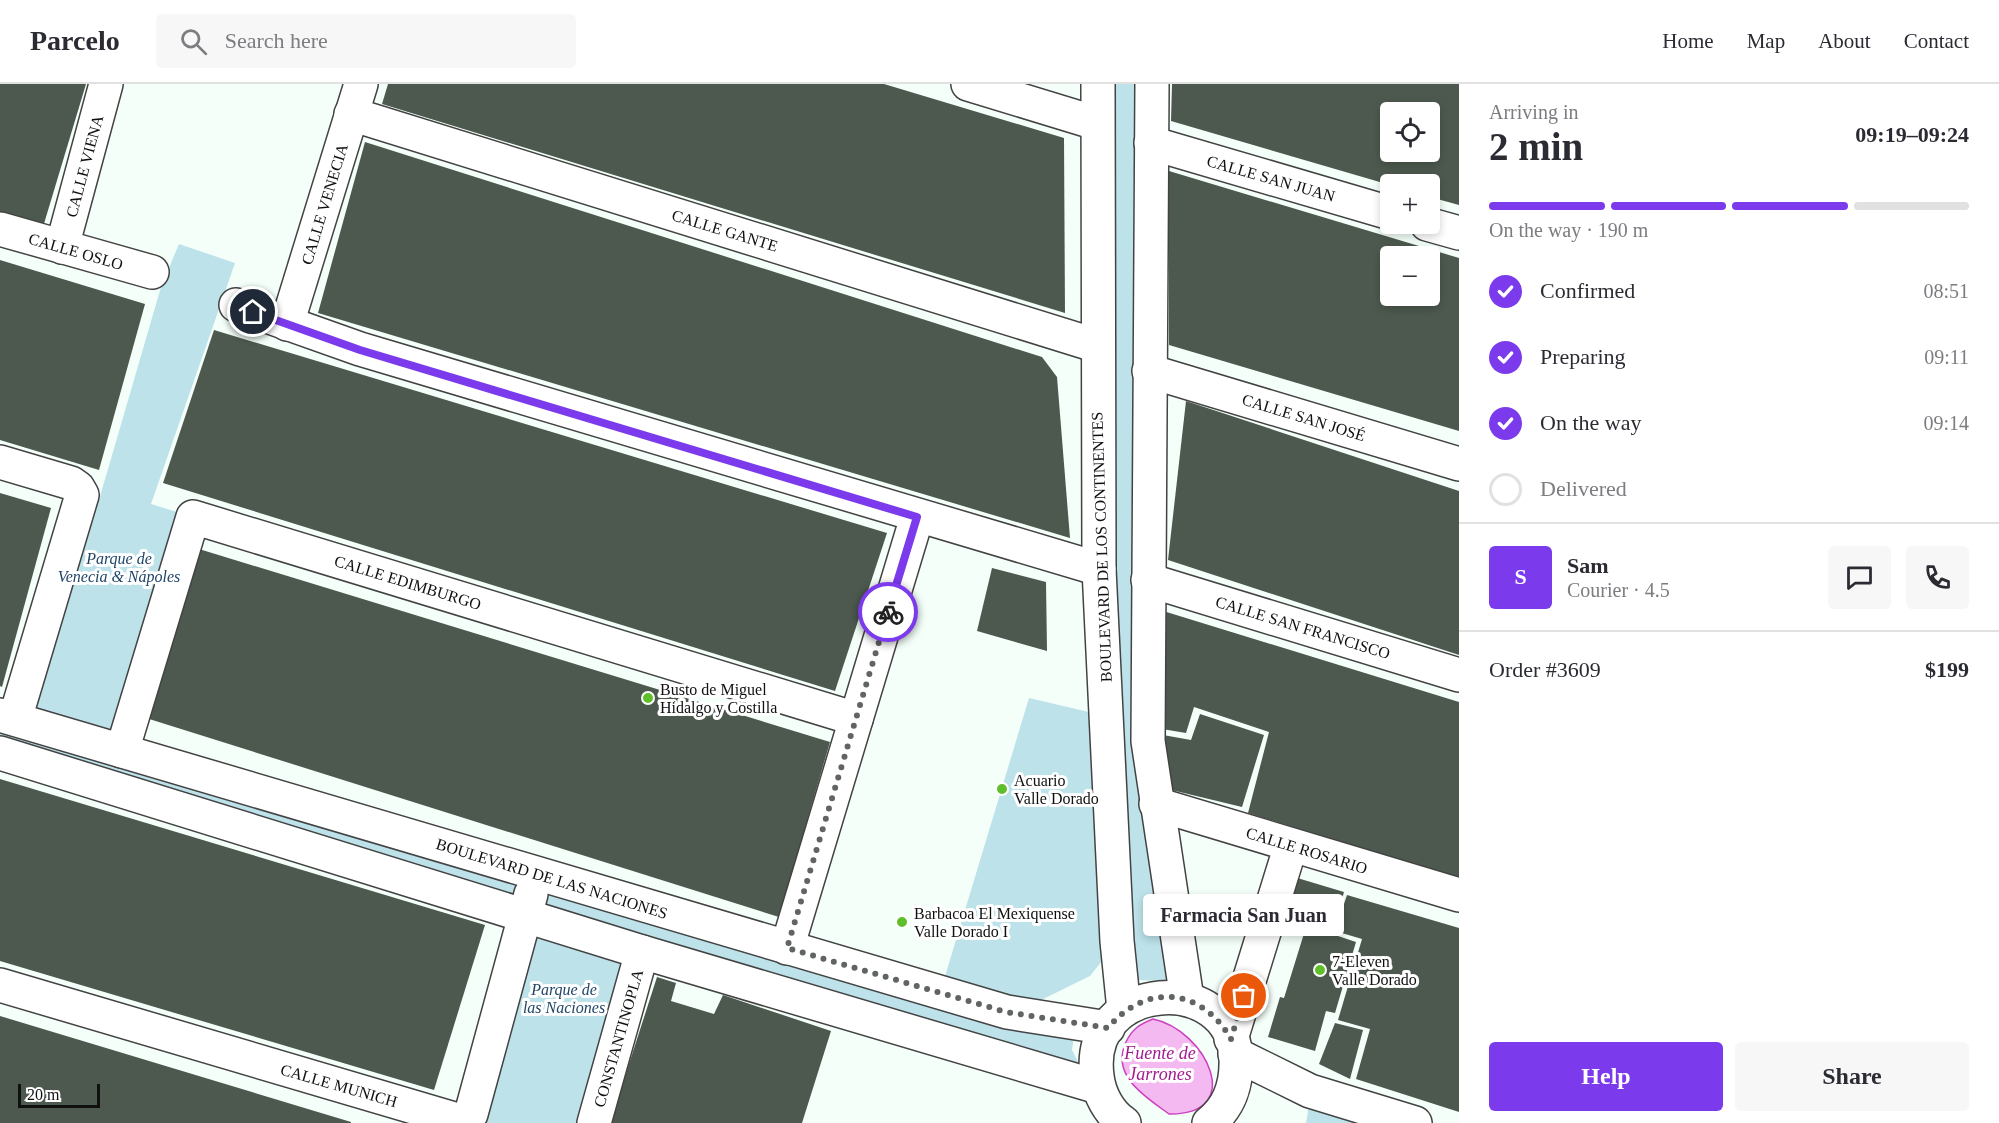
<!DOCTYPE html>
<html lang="en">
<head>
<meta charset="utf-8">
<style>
  :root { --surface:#fff; --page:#f7f7f7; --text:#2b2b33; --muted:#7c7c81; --line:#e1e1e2; --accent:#7c3aed }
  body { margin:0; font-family:Georgia,serif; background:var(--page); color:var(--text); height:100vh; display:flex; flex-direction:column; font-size:22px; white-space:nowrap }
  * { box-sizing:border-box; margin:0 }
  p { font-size:20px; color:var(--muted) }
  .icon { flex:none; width:33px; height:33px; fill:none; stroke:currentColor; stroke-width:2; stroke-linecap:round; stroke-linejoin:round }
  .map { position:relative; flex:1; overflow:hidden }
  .sheet { display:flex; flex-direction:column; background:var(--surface); width:540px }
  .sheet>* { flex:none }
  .tools { position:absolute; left:1380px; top:18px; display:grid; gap:12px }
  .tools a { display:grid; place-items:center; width:60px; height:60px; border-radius:6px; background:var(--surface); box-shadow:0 3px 9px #0003; font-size:30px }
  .scale { position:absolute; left:18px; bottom:15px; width:82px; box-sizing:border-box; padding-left:6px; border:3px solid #101010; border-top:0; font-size:16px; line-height:21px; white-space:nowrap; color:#101010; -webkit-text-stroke:4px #fff; paint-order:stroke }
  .pin { position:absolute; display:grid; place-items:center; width:51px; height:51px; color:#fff; margin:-26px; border:3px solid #fff; border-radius:50%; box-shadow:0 2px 6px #0007 }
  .courier { position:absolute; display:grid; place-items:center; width:60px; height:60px; margin:-30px; border:4px solid #7c3aed; border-radius:50%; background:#fff; color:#222; box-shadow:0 2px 8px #0007 }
  .bubble { position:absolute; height:42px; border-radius:6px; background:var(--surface); box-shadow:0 3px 9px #0003; font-size:20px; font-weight:800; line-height:42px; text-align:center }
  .headline em { font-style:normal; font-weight:800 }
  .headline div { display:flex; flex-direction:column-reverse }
  .headline { display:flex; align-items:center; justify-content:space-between; height:102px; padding:0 30px }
  h1 { font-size:39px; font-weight:800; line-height:45px }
  .bar { display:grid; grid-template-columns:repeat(4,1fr); gap:9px 6px; align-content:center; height:72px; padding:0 30px }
  .bar i { height:8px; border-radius:4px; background:var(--line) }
  .bar .active { background:var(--accent) }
  .bar p { grid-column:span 4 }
  .line { display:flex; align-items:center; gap:15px; padding:0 30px; border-top:2px solid var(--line) }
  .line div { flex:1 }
  .round { display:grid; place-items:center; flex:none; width:63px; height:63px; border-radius:6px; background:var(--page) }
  ol { padding:0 30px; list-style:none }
  li { display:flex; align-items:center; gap:18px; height:66px }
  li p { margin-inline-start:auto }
  li .icon { padding:6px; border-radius:50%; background:var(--accent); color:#fff; stroke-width:4 }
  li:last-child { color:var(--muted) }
  li i { width:33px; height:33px; border:3px solid var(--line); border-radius:50% }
  .action { display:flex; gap:12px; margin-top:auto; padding:12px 30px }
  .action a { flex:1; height:69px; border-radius:6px; background:var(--accent); color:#fff; font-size:24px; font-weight:800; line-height:69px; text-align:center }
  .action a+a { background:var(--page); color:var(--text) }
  header { display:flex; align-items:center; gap:36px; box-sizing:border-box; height:84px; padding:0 30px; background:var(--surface); border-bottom:2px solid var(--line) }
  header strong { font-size:28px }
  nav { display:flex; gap:33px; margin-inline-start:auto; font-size:21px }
  .search { width:420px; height:54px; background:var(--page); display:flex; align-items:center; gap:15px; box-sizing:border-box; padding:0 21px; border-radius:6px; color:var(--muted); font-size:22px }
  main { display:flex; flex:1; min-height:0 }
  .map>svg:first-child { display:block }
  .green { fill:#bde2ea }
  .water { fill:#f5b9f2; stroke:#cb41bf; stroke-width:1.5 }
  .building { fill:#4d594e; fill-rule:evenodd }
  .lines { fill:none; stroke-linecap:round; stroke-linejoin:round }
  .minor-casing { stroke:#434343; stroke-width:36 }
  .minor { stroke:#fff; stroke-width:33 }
  .done { stroke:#606462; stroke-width:6; stroke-dasharray:0 10.8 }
  .route { stroke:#7c3aed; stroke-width:8 }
  .poi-dot { fill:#5fbf2a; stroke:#fff; stroke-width:2 }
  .labels { text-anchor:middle; stroke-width:6; stroke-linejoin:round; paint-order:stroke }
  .street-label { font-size:16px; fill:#101010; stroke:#fff }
  .park-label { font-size:16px; font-style:italic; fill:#214668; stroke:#fff }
  .poi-label { font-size:16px; fill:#101010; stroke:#fff; text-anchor:start }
  .water-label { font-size:18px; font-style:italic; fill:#a21a91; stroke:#fff }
</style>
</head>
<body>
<header>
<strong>Parcelo</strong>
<div class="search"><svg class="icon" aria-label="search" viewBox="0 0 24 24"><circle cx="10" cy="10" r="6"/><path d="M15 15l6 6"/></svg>Search here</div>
<nav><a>Home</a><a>Map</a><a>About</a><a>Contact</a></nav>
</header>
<main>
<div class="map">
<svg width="1459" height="1039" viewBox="0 0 1459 1039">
  <rect width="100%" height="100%" fill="#f4fff9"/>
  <g class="green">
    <path d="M1098,0H1152L1148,496L1180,908L1159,897L1137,896L1117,858L1090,892L1033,920L1076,940L1072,966L1087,995L642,868L585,1039H471L525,832L0,669V631L82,411L99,416L161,203L179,160L235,179L151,420L193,433L122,667L940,909L1029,614L1106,632Z"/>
    <path d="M1311,1010L1406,1039H1306Z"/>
  </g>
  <path class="water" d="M1153,935C1206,946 1247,1031 1169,1030C1146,1013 1110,992 1126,958C1132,945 1140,940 1153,935Z"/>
  <g class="building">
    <path d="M0,0H86L43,143L0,130Z"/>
    <path d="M388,0H884L1064,54L1065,229L382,20Z"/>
    <path d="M1172,0H1459V121L1430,113V100L1390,101L1171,37ZM1390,28H1430V68H1390Z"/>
    <path d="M365,58L1042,273L1057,293L1070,454L318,229Z"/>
    <path d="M1169,87L1459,174V347L1169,261ZM1390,172H1430V212H1390Z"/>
    <path d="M0,176L145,220L99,386L0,356Z"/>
    <path d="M214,246L887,449L835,607L163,399Z"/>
    <path d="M1186,317L1459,407V571L1168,476Z"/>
    <path d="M0,409L51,424L2,603L0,602Z"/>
    <path d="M199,465L830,658L779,833L146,634Z"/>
    <path d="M992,484L1046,498L1047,567L977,547Z"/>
    <path d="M1160,526L1459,618V794L1248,729L1269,648L1194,623L1186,649L1162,645Z"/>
    <path d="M1200,630L1264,651L1242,723L1159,703L1163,651L1191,656Z"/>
    <path d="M0,695L485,841L434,1006L0,877Z"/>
    <path d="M1294,793L1344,808L1332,850L1356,858L1335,929L1326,927L1315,967L1268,953L1280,913L1284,914L1306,843L1288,814Z"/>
    <path d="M1347,811L1459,844V1028L1356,995L1370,945L1338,936L1362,855L1335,847Z"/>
    <path d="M657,893L676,899L671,917L714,930L723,911L831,947L802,1039H610Z"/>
    <path d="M0,932L351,1038V1039H0Z"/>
    <path d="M1335,939L1363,946L1350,995L1319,980Z"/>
  </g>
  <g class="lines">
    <g class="minor-casing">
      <g id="minor">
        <path d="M968,0L1096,39"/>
        <path d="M1098,0L1099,485L1117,857L1124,926"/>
        <path d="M1152,0L1148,657L1187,915"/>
        <path d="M351,30L1098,262"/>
        <path d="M1151,59L1390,129"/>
        <path d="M1427,140L1459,149"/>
        <path d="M0,145L152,188"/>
        <path d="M62,163L106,0"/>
        <path d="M236,221L360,265L1099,485"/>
        <path d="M287,240L361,0"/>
        <path d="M1149,287L1459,380"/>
        <path d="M0,378L71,399L78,404L82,411L15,635"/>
        <path d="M1148,496L1459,591"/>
        <path d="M0,631L1007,928L1108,944"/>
        <path d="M122,667L193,433L856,635"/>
        <path d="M0,669L642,868L1098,1003"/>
        <path d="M1156,720L1459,811"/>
        <path d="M787,864L917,433"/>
        <path d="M0,901L461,1037L467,1036L471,1030L531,810"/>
        <path d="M1231,955L1291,761"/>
        <path d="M1235,970L1310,1007L1415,1039"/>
        <path d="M594,1039L642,868"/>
        <path d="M1124,1039C1109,1029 1099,1010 1097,992C1084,895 1232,887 1236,974C1237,999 1230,1023 1209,1039"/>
      </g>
    </g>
    <use href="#minor" class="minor"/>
  </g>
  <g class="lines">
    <path class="done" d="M888,528L787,864L1006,928L1108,944C1146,898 1202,904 1231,955L1244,912"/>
    <path class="route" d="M253,228L360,266L917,433L888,528"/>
  </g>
  <g class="poi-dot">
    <circle cx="648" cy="614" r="6"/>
    <circle cx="1002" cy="705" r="6"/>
    <circle cx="902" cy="838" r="6"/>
    <circle cx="1320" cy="886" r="6"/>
  </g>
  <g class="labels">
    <g class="street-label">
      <text transform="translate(84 82) rotate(-75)" y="6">CALLE VIENA</text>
      <text transform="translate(1271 94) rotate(16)" y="6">CALLE SAN JUAN</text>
      <text transform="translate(324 120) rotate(-73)" y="6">CALLE VENECIA</text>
      <text transform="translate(725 146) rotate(17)" y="6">CALLE GANTE</text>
      <text transform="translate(76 167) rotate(16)" y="6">CALLE OSLO</text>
      <text transform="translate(1304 333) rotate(17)" y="6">CALLE SAN JOSÉ</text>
      <text transform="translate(1101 463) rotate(-92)" y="6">BOULEVARD DE LOS CONTINENTES</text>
      <text transform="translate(408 498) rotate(17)" y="6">CALLE EDIMBURGO</text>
      <text transform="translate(1303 543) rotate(17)" y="6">CALLE SAN FRANCISCO</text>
      <text transform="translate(1307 766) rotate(17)" y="6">CALLE ROSARIO</text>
      <text transform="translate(552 794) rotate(17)" y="6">BOULEVARD DE LAS NACIONES</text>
      <text transform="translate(618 954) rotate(-74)" y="6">CONSTANTINOPLA</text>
      <text transform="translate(339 1001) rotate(16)" y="6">CALLE MUNICH</text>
    </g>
    <g class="park-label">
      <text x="119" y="480">Parque de<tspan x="119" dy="18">Venecia &amp; Nápoles</tspan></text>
      <text x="564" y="911">Parque de<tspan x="564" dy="18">las Naciones</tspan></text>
    </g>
    <g class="poi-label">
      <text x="660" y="611">Busto de Miguel<tspan x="660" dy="18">Hidalgo y Costilla</tspan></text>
      <text x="1014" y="702">Acuario<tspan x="1014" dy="18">Valle Dorado</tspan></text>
      <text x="914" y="835">Barbacoa El Mexiquense<tspan x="914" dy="18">Valle Dorado I</tspan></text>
      <text x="1332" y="883">7-Eleven<tspan x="1332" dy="18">Valle Dorado</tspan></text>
    </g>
    <g class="water-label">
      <text x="1160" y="975">Fuente de<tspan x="1160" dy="21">Jarrones</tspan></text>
    </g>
  </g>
</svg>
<div class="tools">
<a><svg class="icon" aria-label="locate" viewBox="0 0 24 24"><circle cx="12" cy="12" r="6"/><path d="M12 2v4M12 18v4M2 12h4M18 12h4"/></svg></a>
<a>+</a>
<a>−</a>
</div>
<div class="scale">20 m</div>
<div class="pin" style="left:1244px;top:912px;background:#ea580c"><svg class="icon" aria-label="bag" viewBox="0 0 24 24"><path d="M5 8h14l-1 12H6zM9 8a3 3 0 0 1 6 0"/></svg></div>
<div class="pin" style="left:253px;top:228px;background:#1f2937"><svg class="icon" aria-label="home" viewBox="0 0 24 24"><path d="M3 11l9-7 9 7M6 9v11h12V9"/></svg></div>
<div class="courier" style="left:888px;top:528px"><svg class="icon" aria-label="bike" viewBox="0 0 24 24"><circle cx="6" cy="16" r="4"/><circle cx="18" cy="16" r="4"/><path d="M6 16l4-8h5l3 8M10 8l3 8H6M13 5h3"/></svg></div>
<div class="bubble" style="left:1143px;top:810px;width:201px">Farmacia San Juan</div>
</div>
<section class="sheet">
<div class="headline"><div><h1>2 min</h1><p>Arriving in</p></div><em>09:19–09:24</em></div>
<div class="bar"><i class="active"></i><i class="active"></i><i class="active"></i><i></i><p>On the way · 190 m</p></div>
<ol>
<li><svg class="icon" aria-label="check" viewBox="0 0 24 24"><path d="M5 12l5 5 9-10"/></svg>Confirmed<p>08:51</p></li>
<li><svg class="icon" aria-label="check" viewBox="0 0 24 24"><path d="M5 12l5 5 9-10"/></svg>Preparing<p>09:11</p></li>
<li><svg class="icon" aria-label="check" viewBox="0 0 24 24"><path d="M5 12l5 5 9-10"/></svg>On the way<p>09:14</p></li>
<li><i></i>Delivered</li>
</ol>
<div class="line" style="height:108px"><b class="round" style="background:var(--accent);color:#fff">S</b><div><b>Sam</b><p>Courier · 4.5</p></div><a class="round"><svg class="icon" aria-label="chat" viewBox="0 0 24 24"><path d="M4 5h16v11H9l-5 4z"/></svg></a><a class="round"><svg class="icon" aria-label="phone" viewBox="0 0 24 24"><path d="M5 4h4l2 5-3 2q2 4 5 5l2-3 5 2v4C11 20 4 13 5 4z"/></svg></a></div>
<div class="line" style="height:78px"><div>Order #3609</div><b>$199</b></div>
<div class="action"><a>Help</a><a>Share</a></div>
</section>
</main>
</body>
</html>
